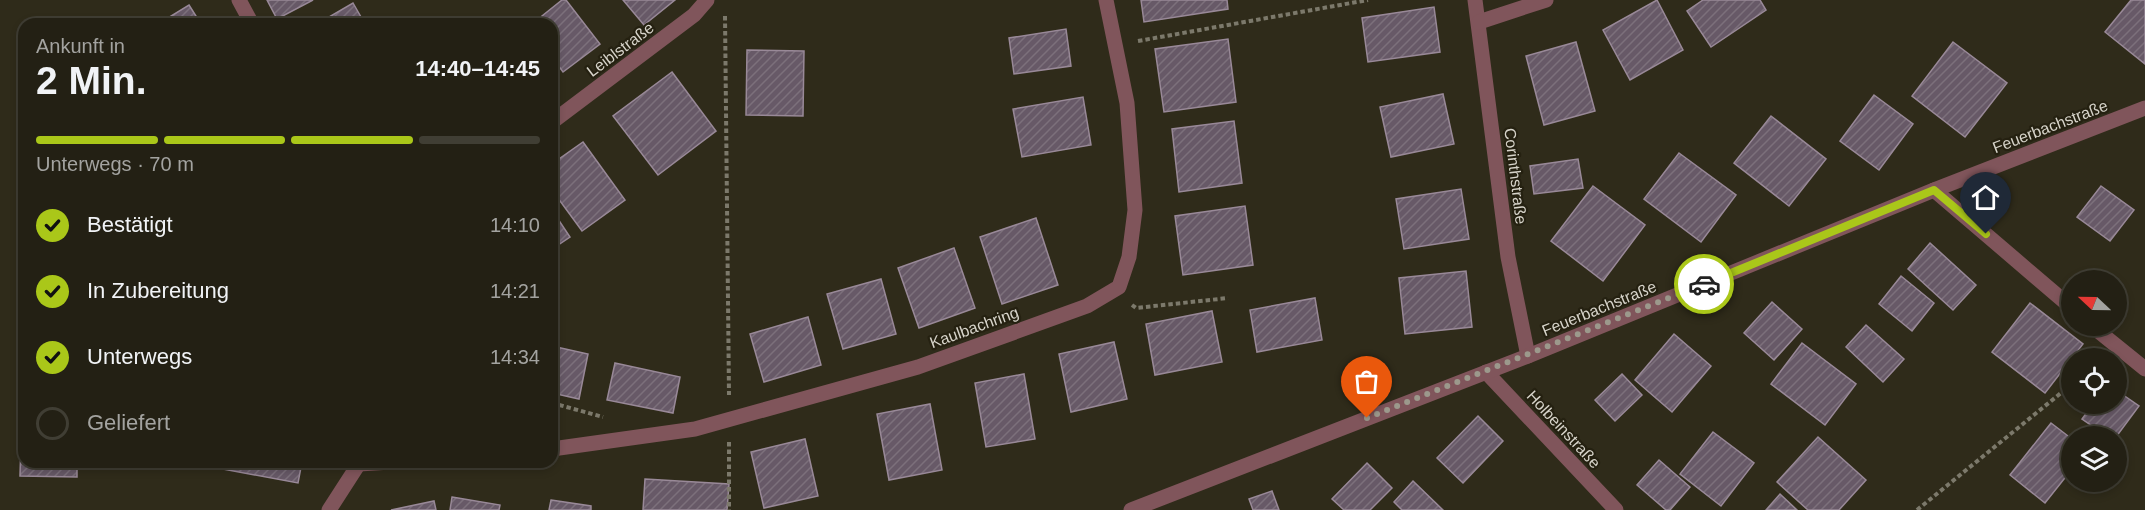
<!DOCTYPE html>
<html lang="de">
<head>
<meta charset="utf-8">
<style>
  :root { --surface:#232014; --page:#2f2d22; --text:#f1f3f6; --muted:#a3a3a0; --line:#403e34; --accent:#aac719 }
  body { margin:0; font-family:Arial,sans-serif; background:var(--page); color:var(--text); height:100vh; display:flex; flex-direction:column; font-size:22px; white-space:nowrap }
  * { box-sizing:border-box; margin:0 }
  p { font-size:20px; color:var(--muted) }
  .icon { flex:none; width:33px; height:33px; fill:none; stroke:currentColor; stroke-width:2; stroke-linecap:round; stroke-linejoin:round }
  .map { position:relative; flex:1; overflow:hidden }
  .side { position:absolute; left:18px; top:18px; width:540px; height:450px; display:flex; flex-direction:column; background:var(--surface); border-radius:18px; box-shadow:0 3px 9px #0003,0 0 0 2px var(--line) }
  .side>* { flex:none }
  .needle { width:39px; rotate:292deg }
  .fabs { position:absolute; left:2061px; top:270px; display:grid; gap:12px }
  .fabs a { display:grid; place-items:center; width:66px; height:66px; border-radius:50%; background:var(--surface); box-shadow:0 3px 9px #0003,0 0 0 2px var(--line); font-size:30px }
  .pin { position:absolute; display:grid; place-items:center; width:51px; height:51px; color:#fff; margin:-62px -26px; border-radius:50% 50% 50% 0; rotate:-45deg; box-shadow:0 0 6px #0007 }
  .pin .icon { rotate:45deg }
  .courier { position:absolute; display:grid; place-items:center; width:60px; height:60px; margin:-30px; border:4px solid #aac719; border-radius:50%; background:#fff; color:#222; box-shadow:0 2px 8px #0007 }
  .overview em { font-style:normal; font-weight:700 }
  .overview div { display:flex; flex-direction:column-reverse }
  .overview { display:flex; align-items:center; justify-content:space-between; height:102px; padding:0 18px }
  h1 { font-size:39px; font-weight:700; line-height:45px }
  .bar { display:grid; grid-template-columns:repeat(4,1fr); gap:9px 6px; align-content:center; height:72px; padding:0 18px }
  .bar i { height:8px; border-radius:4px; background:var(--line) }
  .bar .current { background:var(--accent) }
  .bar p { grid-column:span 4 }
  ol { padding:0 18px; list-style:none }
  li { display:flex; align-items:center; gap:18px; height:66px }
  li p { margin-inline-start:auto }
  li .icon { padding:6px; border-radius:50%; background:var(--accent); color:#111; stroke-width:4 }
  li:last-child { color:var(--muted) }
  li i { width:33px; height:33px; border:3px solid var(--line); border-radius:50% }
  .map>svg:first-child { display:block }
  .building { fill:url(#building-hatch); stroke:#998998; stroke-width:1.5 }
  .lines { fill:none; stroke-linecap:round; stroke-linejoin:round }
  .path { stroke:#7c796b; stroke-width:4; stroke-dasharray:4.5 3; stroke-linecap:butt }
  .minor { stroke:#80555b; stroke-width:15 }
  .done { stroke:#9c998c; stroke-width:6; stroke-dasharray:0 10.8 }
  .route { stroke:#aac719; stroke-width:8 }
  .labels { text-anchor:middle; stroke-width:4.5; stroke-linejoin:round; paint-order:stroke }
  .street-label { font-size:16px; fill:#d7d4ca; stroke:#252111 }
</style>
</head>
<body>
<div class="map">
<svg width="2145" height="510" viewBox="0 0 2145 510">
  <defs>
    <pattern id="building-hatch" width="6" height="6" patternUnits="userSpaceOnUse" patternTransform="scale(1.5)"><rect width="6" height="6" fill="#675967"/><path d="M-1 1l2-2M0 6l6-6M5 7l2-2" fill="none" stroke="#7c707b"/></pattern>
  </defs>
  <rect width="100%" height="100%" fill="#2f2b1a"/>
  <g class="building">
    <path d="M267,0H313L277,19Z"/>
    <path d="M562,0H566L600,44L563,72L552,57V24H532Z"/>
    <path d="M623,0H675L644,25Z"/>
    <path d="M1141,0H1227L1228,9L1144,22Z"/>
    <path d="M1657,0L1683,50L1630,80L1603,30Z"/>
    <path d="M1703,0H1760L1766,10L1711,47L1687,11Z"/>
    <path d="M2131,0H2145V64L2105,32Z"/>
    <path d="M353,3L365,24H317Z"/>
    <path d="M189,5L201,24H158Z"/>
    <path d="M1434,7L1440,52L1368,62L1362,18Z"/>
    <path d="M1066,29L1071,66L1014,74L1009,38Z"/>
    <path d="M1228,39L1236,102L1164,112L1155,49Z"/>
    <path d="M1576,42L1595,111L1544,125L1526,56Z"/>
    <path d="M1953,42L2007,83L1965,137L1912,96Z"/>
    <path d="M747,50L804,51L803,116L746,115Z"/>
    <path d="M672,72L716,131L658,175L613,116Z"/>
    <path d="M1443,94L1454,144L1391,157L1380,107Z"/>
    <path d="M1874,95L1913,124L1879,170L1840,141Z"/>
    <path d="M1083,97L1091,145L1022,157L1013,109Z"/>
    <path d="M1771,116L1826,159L1789,206L1734,163Z"/>
    <path d="M1234,121L1242,183L1179,192L1172,129Z"/>
    <path d="M583,142L625,200L582,231L552,190V164Z"/>
    <path d="M1679,153L1736,195L1701,242L1644,199Z"/>
    <path d="M1578,159L1583,188L1534,194L1530,166Z"/>
    <path d="M1593,186L1645,225L1603,281L1551,241Z"/>
    <path d="M2101,186L2134,210L2110,241L2077,217Z"/>
    <path d="M1461,189L1469,239L1404,249L1396,199Z"/>
    <path d="M1245,206L1253,265L1183,275L1175,216Z"/>
    <path d="M552,210L570,237L552,249Z"/>
    <path d="M1036,218L1058,285L1002,304L980,237Z"/>
    <path d="M1930,243L1976,285L1953,310L1908,269Z"/>
    <path d="M954,248L975,308L919,328L898,268Z"/>
    <path d="M1466,271L1472,327L1405,334L1399,278Z"/>
    <path d="M1901,276L1934,303L1912,331L1879,304Z"/>
    <path d="M881,279L896,334L843,349L827,294Z"/>
    <path d="M1315,298L1322,340L1257,352L1250,310Z"/>
    <path d="M1772,302L1802,329L1774,360L1744,333Z"/>
    <path d="M2030,303L2083,344L2045,393L1992,352Z"/>
    <path d="M1212,311L1222,362L1155,375L1146,324Z"/>
    <path d="M808,317L821,365L764,382L750,334Z"/>
    <path d="M1866,325L1904,359L1883,382L1846,347Z"/>
    <path d="M1674,334L1711,366L1672,412L1635,380Z"/>
    <path d="M1114,342L1127,399L1071,412L1059,354Z"/>
    <path d="M1802,343L1856,384L1825,425L1771,384Z"/>
    <path d="M552,346L588,354L579,399L552,393Z"/>
    <path d="M615,363L680,377L673,413L607,400Z"/>
    <path d="M1024,374L1035,439L986,447L975,383Z"/>
    <path d="M1622,374L1642,395L1615,421L1595,400Z"/>
    <path d="M2116,390L2139,406L2116,437L2107,436L2082,419L2093,404H2116Z"/>
    <path d="M930,404L942,470L889,480L877,414Z"/>
    <path d="M1478,416L1503,441L1463,483L1437,458Z"/>
    <path d="M2051,423L2072,439V469L2045,503L2010,475Z"/>
    <path d="M1713,432L1754,463L1721,506L1680,474Z"/>
    <path d="M1818,437L1866,480L1839,510H1808L1777,482Z"/>
    <path d="M805,439L818,496L764,508L751,452Z"/>
    <path d="M21,440L24,441V462H77V477L20,476Z"/>
    <path d="M1659,460L1690,487L1670,510H1666L1637,485Z"/>
    <path d="M218,462H302L298,483L217,468Z"/>
    <path d="M1367,463L1392,488L1370,510H1344L1332,499Z"/>
    <path d="M645,479L729,484L727,510H643Z"/>
    <path d="M1413,481L1443,510H1402L1394,502Z"/>
    <path d="M1272,491L1279,510H1253L1249,499Z"/>
    <path d="M1780,494L1797,510H1766Z"/>
    <path d="M452,497L500,505L499,510H450Z"/>
    <path d="M551,500L591,506V510H549Z"/>
    <path d="M434,501L436,510H391Z"/>
  </g>
  <g class="lines">
    <g class="path">
      <path d="M725,16L729,395"/>
      <path d="M1138,41L1368,0"/>
      <path d="M1132,305L1136,308L1228,298"/>
      <path d="M552,403L603,417"/>
      <path d="M729,442V510"/>
      <path d="M1917,510L2072,384"/>
    </g>
    <g class="minor">
      <path d="M239,0L252,24"/>
      <path d="M1475,0L1508,257L1528,356"/>
      <path d="M1479,22L1546,0"/>
      <path d="M552,122L694,15L707,0"/>
      <path d="M1934,190L2072,308"/>
      <path d="M2092,326L2145,369"/>
      <path d="M1486,372L1616,510"/>
      <path d="M552,449L695,429L918,367L1087,306L1119,287L1129,257L1135,210L1127,103L1106,0"/>
      <path d="M359,464L391,462"/>
      <path d="M329,510L360,462"/>
      <path d="M1131,510L1528,356L1934,190L2145,108"/>
    </g>
  </g>
  <g class="lines">
    <path class="done" d="M1367,418L1704,284"/>
    <path class="route" d="M1704,284L1934,190L1986,234"/>
  </g>
  <g class="labels">
    <g class="street-label">
      <text transform="translate(620 49) rotate(-37)" y="6">Leiblstraße</text>
      <text transform="translate(2050 126) rotate(-21)" y="6">Feuerbachstraße</text>
      <text transform="translate(1516 176) rotate(83)" y="6">Corinthstraße</text>
      <text transform="translate(1599 308) rotate(-22)" y="6">Feuerbachstraße</text>
      <text transform="translate(974 327) rotate(-20)" y="6">Kaulbachring</text>
      <text transform="translate(1564 429) rotate(47)" y="6">Holbeinstraße</text>
    </g>
  </g>
</svg>
<div class="fabs">
<a><svg class="needle" viewBox="-14 -14 28 28"><path d="M0-13l5 13h-10z" fill="#e53935"/><path d="M0 13l5-13h-10z" fill="#a3a3a0"/></svg></a>
<a><svg class="icon" aria-label="locate" viewBox="0 0 24 24"><circle cx="12" cy="12" r="6"/><path d="M12 2v4M12 18v4M2 12h4M18 12h4"/></svg></a>
<a><svg class="icon" aria-label="layers" viewBox="0 0 24 24"><path d="M12 4l9 5-9 5-9-5zM3 14l9 5 9-5"/></svg></a>
</div>
<div class="pin" style="left:1367px;top:418px;background:#ea580c"><svg class="icon" aria-label="bag" viewBox="0 0 24 24"><path d="M5 8h14l-1 12H6zM9 8a3 3 0 0 1 6 0"/></svg></div>
<div class="pin" style="left:1986px;top:234px;background:#1f2937"><svg class="icon" aria-label="home" viewBox="0 0 24 24"><path d="M3 11l9-7 9 7M6 9v11h12V9"/></svg></div>
<div class="courier" style="left:1704px;top:284px"><svg class="icon" aria-label="car" viewBox="0 0 24 24"><path d="M5 17H2v-5l4-1 3-4h7l3 4 3 1v5h-3M9 17h6M6 11h13"/><circle cx="7" cy="17" r="2"/><circle cx="17" cy="17" r="2"/></svg></div>
<section class="side">
<div class="overview"><div><h1>2 Min.</h1><p>Ankunft in</p></div><em>14:40–14:45</em></div>
<div class="bar"><i class="current"></i><i class="current"></i><i class="current"></i><i></i><p>Unterwegs · 70 m</p></div>
<ol>
<li><svg class="icon" aria-label="check" viewBox="0 0 24 24"><path d="M5 12l5 5 9-10"/></svg>Bestätigt<p>14:10</p></li>
<li><svg class="icon" aria-label="check" viewBox="0 0 24 24"><path d="M5 12l5 5 9-10"/></svg>In Zubereitung<p>14:21</p></li>
<li><svg class="icon" aria-label="check" viewBox="0 0 24 24"><path d="M5 12l5 5 9-10"/></svg>Unterwegs<p>14:34</p></li>
<li><i></i>Geliefert</li>
</ol>
</section>
</div>
</body>
</html>
